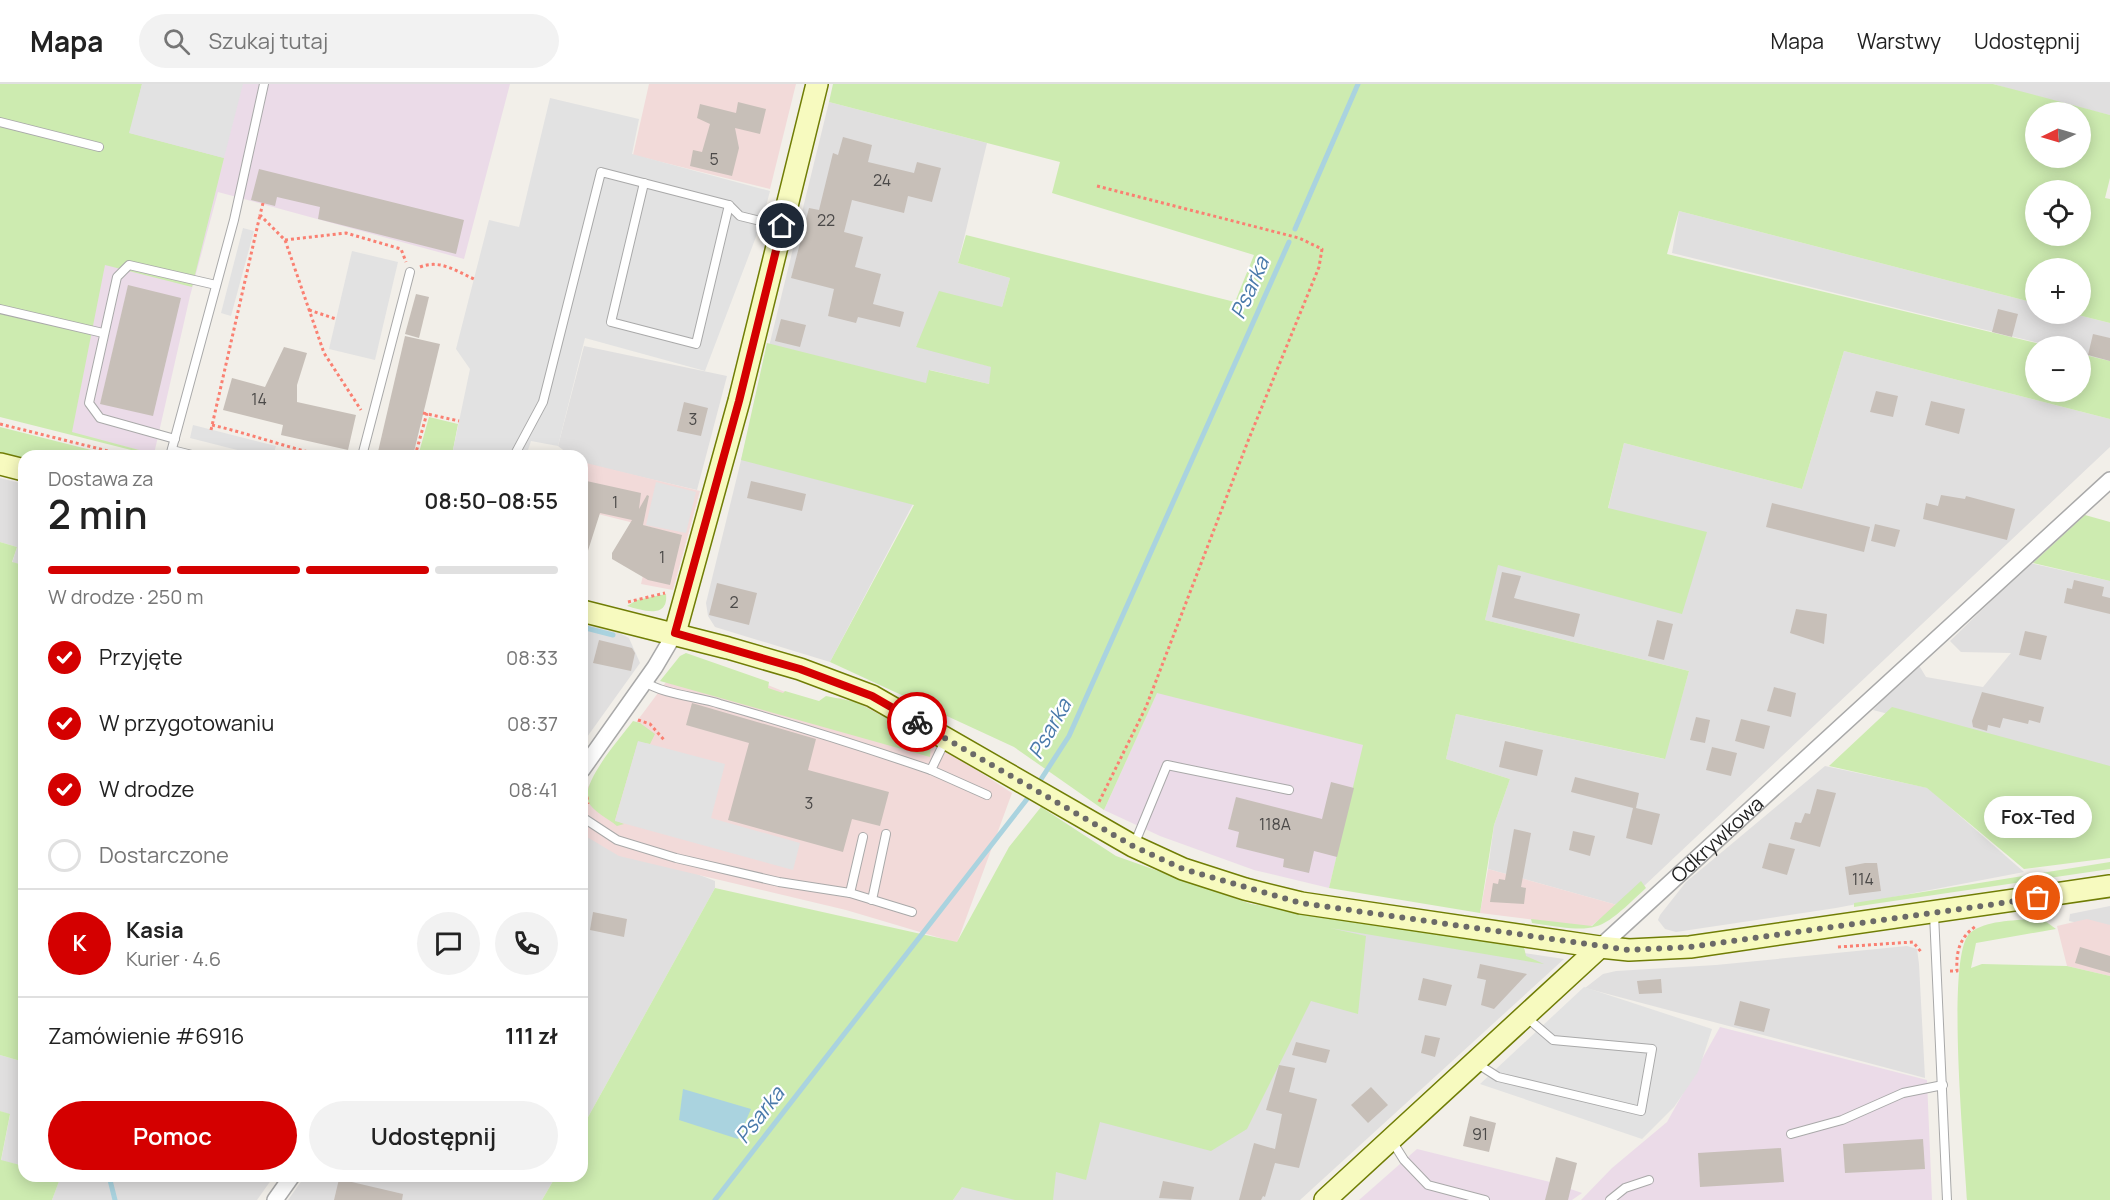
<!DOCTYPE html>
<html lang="pl">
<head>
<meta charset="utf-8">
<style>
  :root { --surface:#fff; --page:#f2f2f2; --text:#222; --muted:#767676; --line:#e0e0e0; --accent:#d40000 }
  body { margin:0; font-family:Manrope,sans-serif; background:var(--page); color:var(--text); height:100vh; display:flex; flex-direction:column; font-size:22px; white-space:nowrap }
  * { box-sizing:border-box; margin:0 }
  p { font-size:20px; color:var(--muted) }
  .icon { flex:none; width:33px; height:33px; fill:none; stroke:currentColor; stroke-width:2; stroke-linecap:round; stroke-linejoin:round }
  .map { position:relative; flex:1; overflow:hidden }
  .panel { position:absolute; left:18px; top:366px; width:570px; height:732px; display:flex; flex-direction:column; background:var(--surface); border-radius:18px; box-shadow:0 3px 15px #0003 }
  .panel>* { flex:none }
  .needle { width:39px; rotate:265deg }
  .buttons { position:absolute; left:2025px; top:18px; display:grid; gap:12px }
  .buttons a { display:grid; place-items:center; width:66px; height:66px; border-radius:50%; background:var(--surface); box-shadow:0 3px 15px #0003; font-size:30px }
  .pin { position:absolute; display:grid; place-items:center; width:51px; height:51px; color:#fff; margin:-26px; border:3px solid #fff; border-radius:50%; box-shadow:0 2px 6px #0007 }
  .courier { position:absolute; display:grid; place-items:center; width:60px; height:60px; margin:-30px; border:4px solid #d40000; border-radius:50%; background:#fff; color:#222; box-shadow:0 2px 8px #0007 }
  .bubble { position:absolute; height:42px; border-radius:21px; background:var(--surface); box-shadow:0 3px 15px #0003; font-size:20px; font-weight:600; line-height:42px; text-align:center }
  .headline em { font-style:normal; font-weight:600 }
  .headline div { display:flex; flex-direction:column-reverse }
  .headline { display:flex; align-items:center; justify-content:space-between; height:102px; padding:0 30px }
  h1 { font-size:39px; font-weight:600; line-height:45px }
  .bar { display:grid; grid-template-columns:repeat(4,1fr); gap:9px 6px; align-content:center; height:72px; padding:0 30px }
  .bar i { height:8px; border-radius:4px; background:var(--line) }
  .bar .on { background:var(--accent) }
  .bar p { grid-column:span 4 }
  .line { display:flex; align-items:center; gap:15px; padding:0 30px; border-top:2px solid var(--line) }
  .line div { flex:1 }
  .round { display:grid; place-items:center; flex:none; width:63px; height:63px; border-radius:32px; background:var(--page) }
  ol { padding:0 30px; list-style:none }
  li { display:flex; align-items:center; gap:18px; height:66px }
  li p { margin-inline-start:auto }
  li .icon { padding:6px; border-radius:50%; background:var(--accent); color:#fff; stroke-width:4 }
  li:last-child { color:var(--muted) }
  li i { width:33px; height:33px; border:3px solid var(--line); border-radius:50% }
  .cta { display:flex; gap:12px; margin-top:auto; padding:12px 30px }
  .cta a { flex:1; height:69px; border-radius:36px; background:var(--accent); color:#fff; font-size:24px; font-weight:600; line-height:69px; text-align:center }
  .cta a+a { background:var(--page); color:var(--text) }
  header { display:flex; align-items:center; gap:36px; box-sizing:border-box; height:84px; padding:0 30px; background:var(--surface); border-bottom:2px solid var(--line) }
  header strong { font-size:28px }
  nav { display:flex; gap:33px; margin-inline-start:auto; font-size:21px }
  .search { width:420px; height:54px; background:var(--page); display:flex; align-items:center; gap:15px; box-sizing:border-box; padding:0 21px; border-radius:33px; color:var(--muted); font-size:22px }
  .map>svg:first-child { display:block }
  .residential { fill:#e0dfdf }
  .commercial { fill:#f2dad9 }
  .industrial { fill:#ebdbe8 }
  .grass { fill:#cdebb0; fill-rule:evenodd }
  .parking { fill:#e2e2e2 }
  .water { fill:#aad3df }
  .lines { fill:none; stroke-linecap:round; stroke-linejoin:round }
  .stream { stroke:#aad3df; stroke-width:5 }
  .building { fill:#c7bfb8 }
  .lane-casing { stroke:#a9a9a9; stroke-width:10 }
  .street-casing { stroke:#a9a9a9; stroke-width:18 }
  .secondary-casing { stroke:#707d05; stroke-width:24 }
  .path { stroke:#fa8072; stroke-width:3; stroke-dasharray:3 3; stroke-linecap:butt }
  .lane { stroke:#fff; stroke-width:8 }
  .street { stroke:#fff; stroke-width:15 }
  .secondary { stroke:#f7fabf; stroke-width:21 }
  .done { stroke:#6b6a68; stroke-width:6; stroke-dasharray:0 10.8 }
  .route { stroke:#d40000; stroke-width:8 }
  .labels { text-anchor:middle; stroke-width:4.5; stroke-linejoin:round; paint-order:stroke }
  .number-label { font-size:16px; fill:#4b4948 }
  .street-label { font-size:20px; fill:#222; stroke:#fff }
  .water-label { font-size:21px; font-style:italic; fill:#4a7aab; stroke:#fff }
</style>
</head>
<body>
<header>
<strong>Mapa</strong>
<div class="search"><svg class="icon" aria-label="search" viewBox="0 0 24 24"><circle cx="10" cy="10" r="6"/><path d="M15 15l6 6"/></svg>Szukaj tutaj</div>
<nav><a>Mapa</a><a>Warstwy</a><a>Udostępnij</a></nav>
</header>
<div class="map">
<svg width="2110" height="1116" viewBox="0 0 2110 1116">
  <rect width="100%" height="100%" fill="#f2efe9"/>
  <g class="residential">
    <path d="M1993,0H2110V31L2051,17Z"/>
    <path d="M829,18L987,59L958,179L1010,194L1002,223L916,262L992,283L989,300L930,286L913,420L830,578L715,543L708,532L706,519Z"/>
    <path d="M1679,127L2035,219L2036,230H2074L2110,239V277L2081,270L2080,262H2051L1672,169Z"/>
    <path d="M584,262L727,292L697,406L582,379V372H571L558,362Z"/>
    <path d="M1844,267L2110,335V363L1643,803L1617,821L1488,785L1494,741L1510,695L1446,675L1456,630L1664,675L1689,587L1485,536L1497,481L1608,425L1624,359L1802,405Z"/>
    <path d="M0,394L24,400V480L12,479L17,463L0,458Z"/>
    <path d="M2030,479L2110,497V687L1873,626L1917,578L1926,593L1983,603L2011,569L1961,568L1950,557Z"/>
    <path d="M582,539L619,549L629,554L640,579L582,660Z"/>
    <path d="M1825,682L1928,704L2024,788L1836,824L1676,848L1665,845L1658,836L1660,831L1686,798Z"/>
    <path d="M582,745L715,797V804L582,1044Z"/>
    <path d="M2110,822V846L2069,837L2070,830Z"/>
    <path d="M1296,835L1564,875L1300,1116H953L1007,1036Z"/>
    <path d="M1907,862L1917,865L1919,880L1925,994L1585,904L1603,890L1616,887L1716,881Z"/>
    <path d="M0,971L24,978V1082L1,1077L10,1031L0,1027Z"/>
    <path d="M61,1092H274L257,1116H52Z"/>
    <path d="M305,1092H556L542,1116H288Z"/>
  </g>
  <g class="commercial">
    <path d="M649,0H796L770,105L633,71Z"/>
    <path d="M586,379L700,407L673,506L641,500L654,444L582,426V395Z"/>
    <path d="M684,574L710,578L813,619L840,614L869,623L929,655L1012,709L957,859L846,826L619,772L582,750V711Z"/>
    <path d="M1488,785L1617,821L1590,843L1480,829Z"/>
    <path d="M2087,835L2110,841V892L2067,882L2057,842Z"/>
  </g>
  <g class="industrial">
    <path d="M0,0H510L464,175L218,108L190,212L154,370L10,333Z"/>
    <path d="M1157,608L1364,661L1329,804L1254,786L1160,752L1104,726Z"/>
    <path d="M1720,943L1927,996L1932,1116H1581L1612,1084L1667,1038Z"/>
    <path d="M1417,1065L1550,1098L1582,1109L1572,1116H1359Z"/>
  </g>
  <g class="grass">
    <path d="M0,0H142L130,49L224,74L192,203L105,181L72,348L154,370L151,371L0,333Z"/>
    <path d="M833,0H1993L2110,31V94L2105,114L2110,115V239L2074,230H2080V184H2036L2035,219L1679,127L1667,170L2049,262H2036V308H2080L2081,270L2110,277V335L1844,267L1802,405L1624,359L1608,424L1707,448L1682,530L1498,481L1485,536L1689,587L1665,675L1456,630L1446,675L1510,695L1494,741L1480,829L1329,804L1363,661L1157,609L1104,726L1014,663L830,578L914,421L741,376L767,259L926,299L929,286L989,300L991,283L916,263L939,207L1002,223L1010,194L958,179L966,151L1235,218L1254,171L1052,109L1060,78L829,18ZM2036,28H2080V74H2036ZM2036,106H2080V152H2036Z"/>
    <path d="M429,333L458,340L453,366L477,372H418Z"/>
    <path d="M0,343L115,372L24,374L0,368Z"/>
    <path d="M2085,431L2110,438V497L2033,479Z"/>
    <path d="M0,458L17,463L12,478L24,481V978L0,971Z"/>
    <path d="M666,510C669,536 641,526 627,522L637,516Z"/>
    <path d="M686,569L769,598L768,604L783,609L785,607L819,617L826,612L856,618L931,658L930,673L660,597L680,572Z"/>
    <path d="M1892,623L2110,682V774L2024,785L1927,704L1829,682Z"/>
    <path d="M633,637L640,639L655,650L650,660L638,658L615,736L624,740L617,742C609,735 592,727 588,717C581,698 621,653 633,637Z"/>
    <path d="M1041,723L1116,772L1251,820L1524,863L1526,872L1544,880L1330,844L1366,852L1358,930L1311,917L1247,1045L1211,1067L1100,1038L1086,1096L1056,1088L1053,1116H1015L962,1103L953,1116H542L556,1092H582V1044L715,804L957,858L1009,763Z"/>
    <path d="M2110,778V785L1873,820L1854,823V819Z"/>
    <path d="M1641,797L1646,804C1597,850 1599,849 1532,839L1531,835L1592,842Z"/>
    <path d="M2041,834L2056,845L1976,859L1971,884L1982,880L2067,882L2110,892V1116H1967C1965,1074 1945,871 1970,849C1987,835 2019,837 2041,834Z"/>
    <path d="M0,1027L10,1030L1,1076L24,1082V1092H61L52,1116H0Z"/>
  </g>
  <g class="parking">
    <path d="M142,0H243L224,74L129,49Z"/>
    <path d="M550,14L639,35L632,70L770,107L762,137L705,287L585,254L558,362L531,357L526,372H477L453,366L470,285L456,265L489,136L519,143Z"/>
    <path d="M243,144L254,147L231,232L221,229Z"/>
    <path d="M352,167L398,178L375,276L329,265Z"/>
    <path d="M193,341L276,362L273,372H261L190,354Z"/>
    <path d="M656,398L696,408L686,449L646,441Z"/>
    <path d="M638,657L725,680L711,734L800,759L793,786L615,737Z"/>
    <path d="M1584,903L1712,945L1698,988L1674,1023L1642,1055L1480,1000Z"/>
  </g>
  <path class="water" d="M683,1005L751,1025L738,1055L679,1036Z"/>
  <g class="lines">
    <g class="stream">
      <path d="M1295,145L1358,0"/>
      <path d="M582,543L613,551"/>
      <path d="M1036,703L1069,652L1289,158"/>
      <path d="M109,1092L115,1116"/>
      <path d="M715,1116L1031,710"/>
    </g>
  </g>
  <g class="building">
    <path d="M738,18L766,25L760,50L735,44L739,64L732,92L690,82L693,66L702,68L710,40L697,34L700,20L736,29Z"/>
    <path d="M843,53L872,61L868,78L914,89L917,78L941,84L932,118L908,112L904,129L852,116L844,148L863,153L855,183L881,190L873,220L904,228L900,243L858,233L856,239L828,232L834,205L791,194L809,124L819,126L833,69L838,71Z"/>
    <path d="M259,85L464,136L456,170L318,135L320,123L277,113L275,122L251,116Z"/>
    <path d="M128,201L181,214L153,332L100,320Z"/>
    <path d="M416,210L429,213L419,254L405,250Z"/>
    <path d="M1998,225L2018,230L2012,253L1992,248Z"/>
    <path d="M781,235L806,241L800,263L775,257Z"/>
    <path d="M2093,250L2110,254V277L2088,271Z"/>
    <path d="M405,252L440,260L413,372H377Z"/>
    <path d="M284,263L307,269L297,301V318L356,331L348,366L281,351L283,341L223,326L232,294L265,303Z"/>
    <path d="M1876,307L1898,312L1893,333L1870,328Z"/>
    <path d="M1931,317L1965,325L1959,350L1925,341Z"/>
    <path d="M684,318L708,324L701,352L677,347Z"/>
    <path d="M582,396L641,409L639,425L647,411L649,412L643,441L682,451L670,501L648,496L612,475V469L632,436L600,429L585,476L582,475Z"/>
    <path d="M751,397L806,410L802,427L747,414Z"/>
    <path d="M1941,411L1965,415L1966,412L2015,425L2007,456L1923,435L1926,419L1938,422Z"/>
    <path d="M1772,419L1870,443L1864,468L1766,443Z"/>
    <path d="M1875,440L1900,446L1895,463L1871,457Z"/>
    <path d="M1502,488L1521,492L1514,514L1580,530L1574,553L1492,533Z"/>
    <path d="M2074,496L2104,503L2102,512L2110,514V530L2064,519L2067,504L2072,505Z"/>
    <path d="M717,499L757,509L749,541L709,531Z"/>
    <path d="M1796,525L1827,530L1824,560L1790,549Z"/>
    <path d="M1657,536L1673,540L1664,576L1648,572Z"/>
    <path d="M2025,547L2047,552L2041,576L2019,571Z"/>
    <path d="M599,556L632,564L635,569L631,587L593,579Z"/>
    <path d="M1774,603L1796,609L1791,633L1767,627Z"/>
    <path d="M1982,608L2044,623L2040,639L2029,636L2028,640L2003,634L2000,644L1988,641L1987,647L1973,643L1972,637Z"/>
    <path d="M692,619L816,655L808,686L889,708L880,742L852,735L843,768L728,736L749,659L686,641Z"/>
    <path d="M1696,633L1710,636L1705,659L1690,656Z"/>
    <path d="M1741,635L1770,642L1764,665L1735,657Z"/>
    <path d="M1505,657L1543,666L1537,692L1499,683Z"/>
    <path d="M1712,663L1737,669L1731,692L1706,686Z"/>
    <path d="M1575,693L1639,709L1636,724L1660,730L1652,761L1626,754L1633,724L1571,708Z"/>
    <path d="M1331,698L1354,704L1337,773L1314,767L1309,789L1283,783L1284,775L1236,763L1239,748L1228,745L1236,713L1322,735Z"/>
    <path d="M1817,705L1836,709L1820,763L1790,755L1795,738L1801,739L1805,729L1810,730Z"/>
    <path d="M1514,745L1531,749L1521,803L1526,804L1524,820L1490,818L1493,799L1498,800L1499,795L1505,796Z"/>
    <path d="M1573,747L1595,752L1590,772L1569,766Z"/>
    <path d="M1769,759L1795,765L1787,791L1762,784Z"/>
    <path d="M1865,779H1877L1881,807L1849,811L1845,783Z"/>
    <path d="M593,828L627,835L624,853L590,846Z"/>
    <path d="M2080,863L2110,872V889L2075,879Z"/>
    <path d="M1480,880L1527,890L1494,925L1481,921L1486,896L1477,894Z"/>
    <path d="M1423,894L1452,901L1446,922L1418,916Z"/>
    <path d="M1661,895L1662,909L1639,910L1637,897Z"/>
    <path d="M1740,917L1770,925L1764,948L1734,941Z"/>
    <path d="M1425,951L1440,954L1435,973L1421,969Z"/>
    <path d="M1296,958L1330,966L1326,979L1292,971Z"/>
    <path d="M1279,981L1295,984L1289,1008L1317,1015L1299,1084L1275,1079L1265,1113L1263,1112L1261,1116H1239L1254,1059L1275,1065L1282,1030L1266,1026Z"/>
    <path d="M1371,1003L1388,1021L1368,1039L1351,1021Z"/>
    <path d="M1470,1032L1496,1039L1489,1068L1463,1062Z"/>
    <path d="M1923,1055L1925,1085L1845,1089L1843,1060Z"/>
    <path d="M1781,1064L1784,1098L1700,1103L1698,1069Z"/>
    <path d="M1556,1073L1577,1079L1568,1116H1545Z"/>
    <path d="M339,1095L403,1110L402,1116H334Z"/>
    <path d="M1163,1097L1194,1103L1191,1116L1159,1114Z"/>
  </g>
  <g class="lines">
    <g class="lane-casing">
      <g id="lane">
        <path d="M0,38L99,63"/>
        <path d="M644,99L611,238L696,260L729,121"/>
        <path d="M0,225L103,249"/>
        <path d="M175,355L100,334L89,319L117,193L129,181L216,201"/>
        <path d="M172,366L196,372"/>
        <path d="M170,372L234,136L264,0"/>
        <path d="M362,372L410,188"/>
        <path d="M514,372L543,318L601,88L729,121L740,132L781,142"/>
        <path d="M645,598C662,610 699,613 720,620C791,640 861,662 931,686L945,657"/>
        <path d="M931,686L987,711"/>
        <path d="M582,733L617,756L676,774L779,798L850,809L863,753"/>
        <path d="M1134,761L1167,681L1289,706"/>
        <path d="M850,809L912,828"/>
        <path d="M872,816L886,750"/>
        <path d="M1934,830L1947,1116"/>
        <path d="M1476,979L1498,993L1641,1027L1652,965L1553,956L1526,933"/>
        <path d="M1791,1050L1842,1036L1903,1009L1943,1001"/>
        <path d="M1392,1057L1404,1076L1428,1101L1485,1116"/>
        <path d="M1610,1116L1625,1104L1649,1096"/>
      </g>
    </g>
    <g class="street-casing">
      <g id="street">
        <path d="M582,686L655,583L675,549"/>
        <path id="s1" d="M1600,863L2110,396"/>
        <path d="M275,1116L292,1092"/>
      </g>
    </g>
    <g class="secondary-casing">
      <g id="secondary">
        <path d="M0,380L24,386"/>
        <path d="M582,527L728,564L800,585L872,612L1133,762L1183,785L1245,805L1301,819L1600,863L1629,866L1690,863L2110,802"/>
        <path d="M675,549L739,317L817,0"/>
        <path d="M1325,1116L1600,863"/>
      </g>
    </g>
    <g class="path">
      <path d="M1097,102L1299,154L1322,165L1319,183L1248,357L1146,623L1098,720"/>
      <path d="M263,119L260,131L285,156L324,269L361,326"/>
      <path d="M285,156L346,149L401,165L406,178"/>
      <path d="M420,183C440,175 456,187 474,195"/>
      <path d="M309,226L336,235"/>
      <path d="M423,329L459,337"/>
      <path d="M0,340L128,372"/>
      <path d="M212,341C250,350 286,363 324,372"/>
      <path d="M211,346L260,131"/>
      <path d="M415,372L427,329"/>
      <path d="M628,518L665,509"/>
      <path d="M638,636L650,640L665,657"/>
      <path d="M585,701L588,720"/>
      <path d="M1838,863L1913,858L1922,869"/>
      <path d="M1950,887H1957C1956,868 1959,854 1976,842"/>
    </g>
    <use href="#lane" class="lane"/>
    <use href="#street" class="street"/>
    <use href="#secondary" class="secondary"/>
  </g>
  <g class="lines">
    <path class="done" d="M917,638L1133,762L1183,785L1301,819L1629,866L1690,863L2038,814"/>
    <path class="route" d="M782,142L739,317L675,549L800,585L872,612L917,638"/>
  </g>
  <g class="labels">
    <g class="number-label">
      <text x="714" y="81">5</text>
      <text x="882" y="102">24</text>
      <text x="826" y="142">22</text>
      <text x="259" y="321">14</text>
      <text x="693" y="341">3</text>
      <text x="615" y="424">1</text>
      <text x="662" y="479">1</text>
      <text x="734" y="524">2</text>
      <text x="809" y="725">3</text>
      <text x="1275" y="746">118A</text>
      <text x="1863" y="801">114</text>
      <text x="1480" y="1056">91</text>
    </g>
    <g class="street-label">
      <text dy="7" stroke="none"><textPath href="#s1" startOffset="159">Odkrywkowa</textPath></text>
    </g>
    <g class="water-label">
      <text transform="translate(1250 204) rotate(-66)" y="7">Psarka</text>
      <text transform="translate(1050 645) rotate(-61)" y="7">Psarka</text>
      <text transform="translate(760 1031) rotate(-52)" y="7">Psarka</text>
    </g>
  </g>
</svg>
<div class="buttons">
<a><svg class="needle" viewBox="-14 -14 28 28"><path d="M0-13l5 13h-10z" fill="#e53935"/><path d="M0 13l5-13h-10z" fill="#767676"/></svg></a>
<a><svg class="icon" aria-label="locate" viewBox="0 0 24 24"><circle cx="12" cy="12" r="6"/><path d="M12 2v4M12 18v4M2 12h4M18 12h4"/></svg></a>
<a>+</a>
<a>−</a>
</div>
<div class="pin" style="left:2038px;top:814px;background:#ea580c"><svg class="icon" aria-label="bag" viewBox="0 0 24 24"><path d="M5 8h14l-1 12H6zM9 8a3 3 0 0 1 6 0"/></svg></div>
<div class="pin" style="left:782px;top:142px;background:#1f2937"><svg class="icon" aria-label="home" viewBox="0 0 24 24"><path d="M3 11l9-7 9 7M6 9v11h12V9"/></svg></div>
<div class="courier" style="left:917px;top:638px"><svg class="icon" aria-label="bike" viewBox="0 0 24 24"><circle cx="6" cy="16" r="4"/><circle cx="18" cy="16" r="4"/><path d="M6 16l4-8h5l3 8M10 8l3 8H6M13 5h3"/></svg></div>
<div class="bubble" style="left:1984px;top:712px;width:108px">Fox-Ted</div>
<section class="panel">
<div class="headline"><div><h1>2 min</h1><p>Dostawa za</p></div><em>08:50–08:55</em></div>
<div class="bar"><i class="on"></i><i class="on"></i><i class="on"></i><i></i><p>W drodze · 250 m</p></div>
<ol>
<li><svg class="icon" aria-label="check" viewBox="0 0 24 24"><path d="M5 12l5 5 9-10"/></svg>Przyjęte<p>08:33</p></li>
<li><svg class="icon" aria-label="check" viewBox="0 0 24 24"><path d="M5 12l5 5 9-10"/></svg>W przygotowaniu<p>08:37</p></li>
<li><svg class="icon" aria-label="check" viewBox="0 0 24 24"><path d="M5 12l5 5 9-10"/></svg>W drodze<p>08:41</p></li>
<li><i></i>Dostarczone</li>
</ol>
<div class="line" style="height:108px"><b class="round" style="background:var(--accent);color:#fff">K</b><div><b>Kasia</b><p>Kurier · 4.6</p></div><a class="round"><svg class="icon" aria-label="chat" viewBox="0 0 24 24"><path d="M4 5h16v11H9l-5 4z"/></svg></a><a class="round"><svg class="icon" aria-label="phone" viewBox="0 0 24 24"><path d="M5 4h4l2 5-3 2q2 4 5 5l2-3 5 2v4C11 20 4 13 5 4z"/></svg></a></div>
<div class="line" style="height:78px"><div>Zamówienie #6916</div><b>111 zł</b></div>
<div class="cta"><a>Pomoc</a><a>Udostępnij</a></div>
</section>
</div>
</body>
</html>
